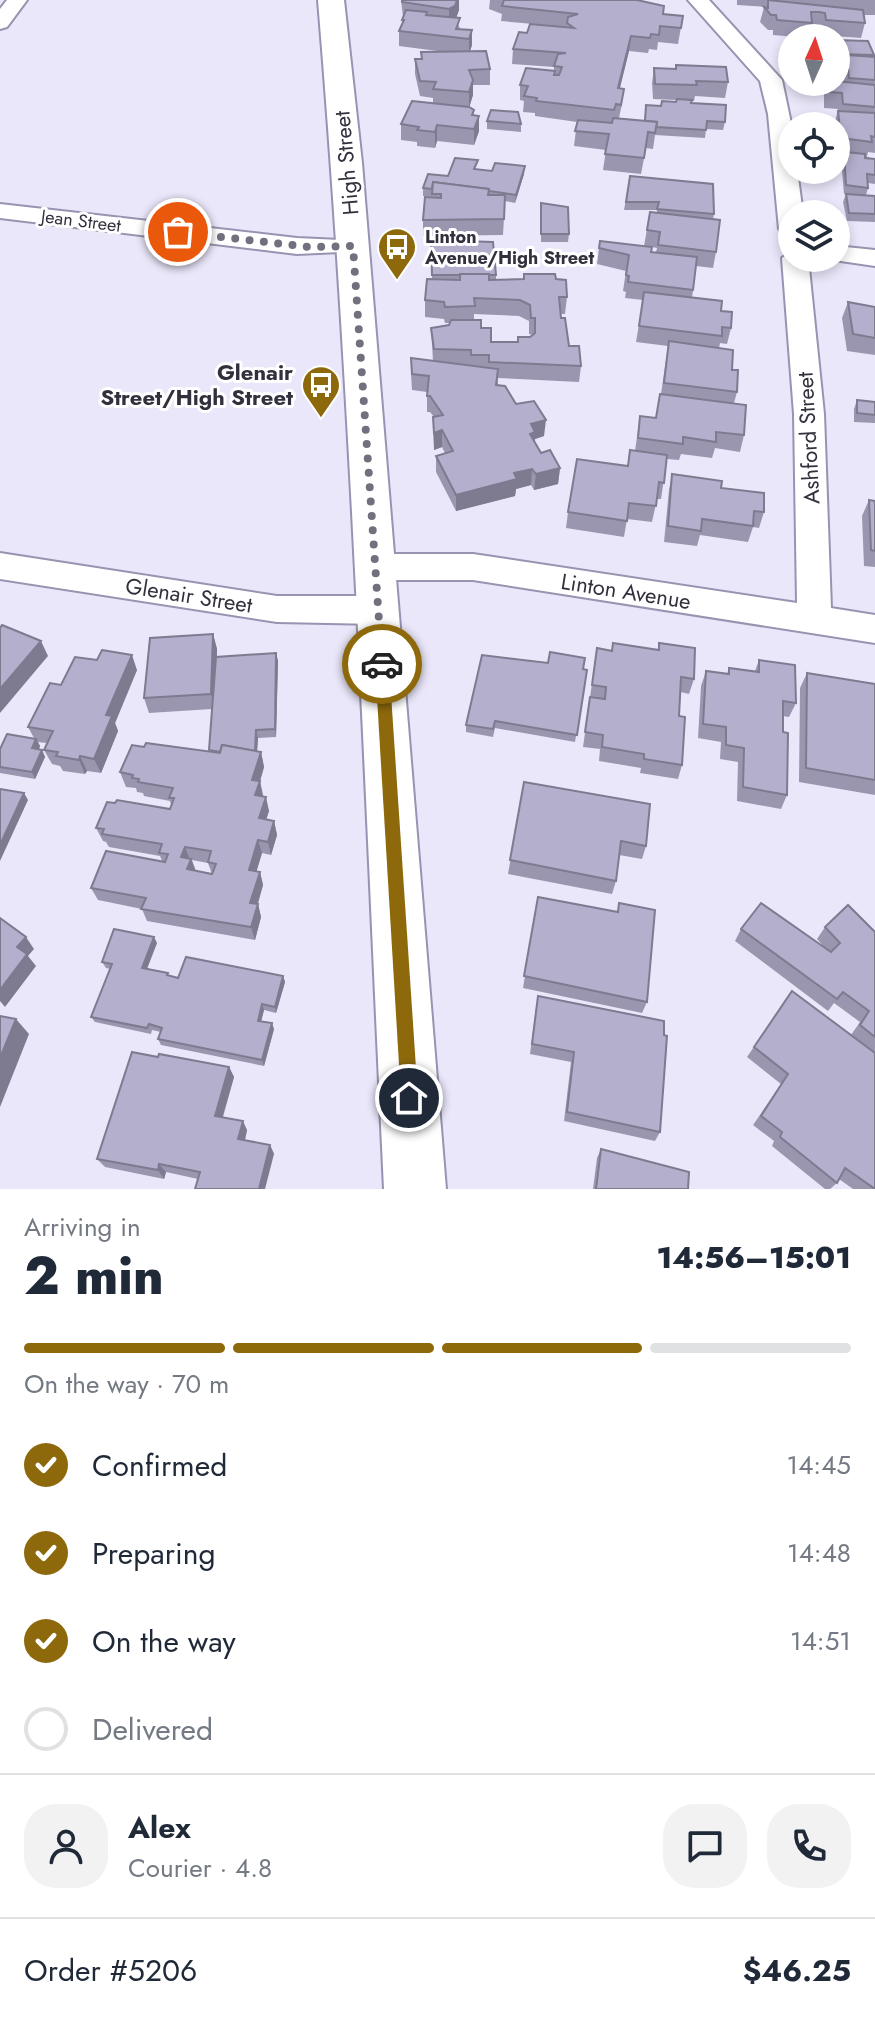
<!DOCTYPE html>
<html lang="en">
<head>
<meta charset="utf-8">
<style>
  :root { --surface:#fff; --page:#f2f2f3; --text:#1f2937; --muted:#747a83; --line:#e0e1e3; --accent:#8e690c }
  body { margin:0; font-family:Jost,sans-serif; background:var(--page); color:var(--text); height:100vh; display:flex; flex-direction:column; font-size:30px; white-space:nowrap }
  * { box-sizing:border-box; margin:0 }
  p { font-size:26px; color:var(--muted) }
  .icon { flex:none; width:44px; height:44px; fill:none; stroke:currentColor; stroke-width:2; stroke-linecap:round; stroke-linejoin:round }
  .map { position:relative; height:1189px; overflow:hidden }
  .sheet { display:flex; flex-direction:column; background:var(--surface); flex:1 }
  .sheet>* { flex:none }
  .needle { width:52px; rotate:3deg }
  .controls { position:absolute; left:778px; top:24px; display:grid; gap:16px }
  .controls a { display:grid; place-items:center; width:72px; height:72px; border-radius:50%; background:var(--surface); box-shadow:0 4px 12px #0003; font-size:40px }
  .pin { position:absolute; display:grid; place-items:center; width:68px; height:68px; color:#fff; margin:-34px; border:4px solid #fff; border-radius:50%; box-shadow:0 2px 8px #0007 }
  .courier { position:absolute; display:grid; place-items:center; width:80px; height:80px; margin:-40px; border:6px solid #8e690c; border-radius:50%; background:#fff; color:#222; box-shadow:0 2px 10px #0007 }
  .headline em { font-style:normal; font-weight:800 }
  .headline div { display:flex; flex-direction:column-reverse }
  .headline { display:flex; align-items:center; justify-content:space-between; height:136px; padding:0 24px }
  h1 { font-size:52px; font-weight:800; line-height:60px }
  .bar { display:grid; grid-template-columns:repeat(4,1fr); gap:12px 8px; align-content:center; height:96px; padding:0 24px }
  .bar i { height:10px; border-radius:6px; background:var(--line) }
  .bar .on { background:var(--accent) }
  .bar p { grid-column:span 4 }
  .line { display:flex; align-items:center; gap:20px; padding:0 24px; border-top:2px solid var(--line) }
  .line div { flex:1 }
  .round { display:grid; place-items:center; flex:none; width:84px; height:84px; border-radius:32px; background:var(--page) }
  ol { padding:0 24px; list-style:none }
  li { display:flex; align-items:center; gap:24px; height:88px }
  li p { margin-inline-start:auto }
  li .icon { padding:8px; border-radius:50%; background:var(--accent); color:#fff; stroke-width:4 }
  li:last-child { color:var(--muted) }
  li i { width:44px; height:44px; border:4px solid var(--line); border-radius:50% }
  .map>svg:first-child { display:block }
  .lines { fill:none; stroke-linecap:round; stroke-linejoin:round }
  .minor-casing { stroke:#9893b0; stroke-width:4 }
  .major-casing { stroke:#9893b0; stroke-width:4 }
  .minor { fill:#fff; fill-rule:evenodd }
  .major { fill:#fff; fill-rule:evenodd }
  .wall { fill:#9b96b0; fill-rule:evenodd }
  .shaded-wall { fill:#7e7a90 }
  .building { fill:#b4afcd; stroke:#7e7a90; stroke-width:2; fill-rule:evenodd }
  .route { fill:#8e690c }
  .done { stroke:#72707e; stroke-width:8; stroke-dasharray:0 14.4 }
  .labels { text-anchor:middle; stroke-width:6; stroke-linejoin:round; paint-order:stroke }
  .far-street-label { font-size:18px; fill:#32303c; stroke:#fff }
  .far-poi-label { font-size:18px; font-weight:bold; fill:#32303c; stroke:#fff; text-anchor:start }
  .street-label { font-size:22px; fill:#32303c; stroke:#fff }
  .poi-label { font-size:22px; font-weight:bold; fill:#32303c; stroke:#fff; text-anchor:end }
</style>
</head>
<body>
<div class="map">
<svg width="875" height="1189" viewBox="0 0 875 1189">
  <rect width="100%" height="100%" fill="#eae7fa"/>
  <g class="lines">
    <g class="minor-casing">
      <g id="minor">
        <path d="M7,0H27L7,27L0,29V9Z"/>
        <path d="M688,0H709L782,80L792,128V170H797L803,214H792V237L783,234L779,229L768,114L760,81Z"/>
        <path d="M0,204L297,238L362,241L366,246L362,251L297,254L0,218Z"/>
        <path d="M836,246L875,250V266L827,259L836,258Z"/>
        <path d="M792,251V258H808L824,414L831,608L875,615V643L473,580H376L364,576L359,567L364,558L376,554H473L797,603L794,414L782,258Z"/>
        <path d="M0,553L277,596H378L390,600L395,610L390,620L378,624L277,622L0,579Z"/>
      </g>
    </g>
    <g class="major-casing">
      <path id="major" d="M318,0H344L362,163L446,1189H384C365,793 351,396 318,0Z"/>
    </g>
    <use href="#minor" class="minor"/>
    <use href="#major" class="major"/>
  </g>
  <g class="wall">
    <path d="M401,0H459V10L456,18L460,29L472,30V45L470,51L490,69V85H473V95L469,107L474,110V115L479,116V131L474,145L437,141L435,148L417,146V142L401,140V124L433,103V98L420,96L415,74V59H421V52H445L399,46V31L402,25L403,17Z"/>
    <path d="M490,0H639L663,14L683,16L678,44L658,42L657,50L649,49L648,53L629,51L620,88L622,104L619,118L644,121L646,105L661,106L676,102V100L653,99L652,83L654,68L676,69V65L728,82L725,98L695,96L694,101H692L691,103L725,122L723,130L706,129L705,138L655,135L653,149L646,148L641,174L603,170L606,150L574,146L577,122L535,116V113L523,112L524,101L520,100V85L554,70V67L512,64L513,49L533,24L501,21L502,14L489,9Z"/>
    <path d="M737,0H875V15H864L865,23L861,38L822,35V28L816,27H811L808,38L773,35V30H768L760,22L764,7H766L737,5Z"/>
    <path d="M836,40L874,55V57H875V153L868,152L867,157L875,159V184L868,183V188L866,195L875,196V222L847,221L843,202L846,194H844L841,160L843,155L836,154V126H834L838,109L824,108V95L827,84H823V82H836Z"/>
    <path d="M487,121L521,124V132L487,129Z"/>
    <path d="M477,169L524,174L515,203L505,201L503,235L423,236V220L432,197L423,196V188L448,176Z"/>
    <path d="M630,176L714,214L713,219L716,252L713,268L696,266L692,298L721,311L731,328L727,344L720,343L719,348L732,370L737,392L734,403L744,435L740,452L715,448L712,458L681,454L679,460L667,459L661,499H657L652,522L627,519L624,537L566,528L568,512L627,466L635,451L640,416L656,418L661,394L668,346L636,342L643,300L625,298L626,292L623,291L626,271L597,264L599,248L644,246L650,212H657V210H624ZM652,247L657,248L656,252H651Z"/>
    <path d="M541,203L569,234L568,242H541Z"/>
    <path d="M431,240L496,275V280L556,279L567,297L565,314H560L561,318L569,346L581,366L579,382L498,378V385L544,436L535,439V442L541,453L560,468L558,484L534,490L531,485L516,489L515,496L456,511L436,472V456L445,453L442,447L434,450L433,433L434,417L430,412H427V392L412,390L411,374L433,361L431,328L449,325L450,323H445L444,319L425,317V290L432,279ZM474,314L519,316L529,321V334L534,335L518,342H491L474,320Z"/>
    <path d="M848,302L875,307V355L847,351L842,318Z"/>
    <path d="M857,400L875,402V423L854,422V409Z"/>
    <path d="M672,474L721,488L764,512L759,528L753,527L748,542L700,535L697,546L664,542L669,490Z"/>
    <path d="M869,500L875,501V567L864,566L862,516Z"/>
    <path d="M213,634L217,649V657L276,653L278,661L276,737L258,738L257,752H261L264,767L260,781L262,796L269,811L266,820L274,821L277,835L271,855L262,853L256,872H260L263,885L258,904L261,917L255,940L147,921L142,909L98,900L91,888L162,861L160,856L109,847L106,842L103,841L96,828L115,803L170,809L171,804L170,801L144,796L143,793L137,792L136,788L126,787L120,772L144,747L210,752L212,709L149,713L144,698ZM192,860L208,863L212,874L196,871Z"/>
    <path d="M659,643L694,679L689,694L681,692L679,716L682,765L678,779L640,773L641,768L599,761L600,749L583,747L597,648L611,650L658,649Z"/>
    <path d="M759,660L796,703L789,717L783,716L787,795L781,809L737,801L738,762L720,759L721,742L698,738L701,686L706,671L727,674L729,668L755,671Z"/>
    <path d="M583,669L587,670L575,742L495,728L493,737L466,732V725Z"/>
    <path d="M137,670L115,723L118,731L101,773L87,771L85,774L63,771L60,766L52,764L44,750L47,743L38,742L40,746L39,749L42,750L45,757L35,779L0,773V749L34,738L28,727L61,685Z"/>
    <path d="M807,673L875,684V795L799,782L800,688Z"/>
    <path d="M524,782L646,846L642,859L619,855L616,881L612,894L508,874Z"/>
    <path d="M538,897L617,912L619,903L647,1002L642,1013L523,988Z"/>
    <path d="M825,927L875,932V1189H853L839,1179L837,1183L830,1189H825L772,1146L774,1141L753,1125L781,1084L747,1057L792,991L851,1035L860,1022L834,1003L828,1011L735,941L741,929L825,948L817,939Z"/>
    <path d="M157,943L147,968L170,976L178,978L283,976L285,982L276,1013L264,1010L261,1021L274,1029L264,1066L161,1045L158,1039L161,1032L152,1030L151,1034L95,1022L91,1017L110,969L106,968L102,962Z"/>
    <path d="M536,1007L660,1132L655,1141L564,1121L571,1062L530,1054Z"/>
    <path d="M158,1057L229,1067L234,1077L223,1117L247,1130L245,1140L270,1145L274,1154L198,1179L166,1172L164,1179L105,1167L97,1159Z"/>
    <path d="M601,1149L688,1189H593L597,1158Z"/>
  </g>
  <g class="shaded-wall">
    <path d="M457,0H459V10L455,21L449,24V9Z"/>
    <path d="M472,30V45L469,54V39Z"/>
    <path d="M631,36L629,51L616,103L618,88Z"/>
    <path d="M473,80V95L469,108V92Z"/>
    <path d="M479,116V131L474,145V129Z"/>
    <path d="M437,125V141L435,148V132Z"/>
    <path d="M525,166L524,174L515,203L516,195Z"/>
    <path d="M546,420L544,436L535,439L534,448L529,450L531,424Z"/>
    <path d="M442,430V447L434,450V433Z"/>
    <path d="M560,468L558,484L534,490L536,474Z"/>
    <path d="M532,469L531,485L516,489L515,496L456,511V495L514,473Z"/>
    <path d="M213,634L217,649L215,709L211,694Z"/>
    <path d="M41,641L48,656L0,713V689Z"/>
    <path d="M276,653L278,661L276,737L275,729Z"/>
    <path d="M132,655L137,670L115,723L118,731L101,773L94,759L106,715Z"/>
    <path d="M256,730L258,738L256,765L255,758Z"/>
    <path d="M36,739L40,746L36,756L32,748Z"/>
    <path d="M42,750L45,757L35,779L32,772Z"/>
    <path d="M261,752L264,767L260,781L263,795L258,809L252,780Z"/>
    <path d="M80,756L87,771L85,774L79,760Z"/>
    <path d="M24,793L28,800L0,861V845Z"/>
    <path d="M266,797L269,811L262,832L259,818Z"/>
    <path d="M274,821L277,835L271,855L268,842Z"/>
    <path d="M258,840L262,853L253,883L249,870Z"/>
    <path d="M185,847L190,860L181,857Z"/>
    <path d="M191,859L196,872L187,869Z"/>
    <path d="M260,872L263,885L254,915L250,903Z"/>
    <path d="M258,904L261,917L255,940L251,927Z"/>
    <path d="M26,937L34,949L28,956L36,966L5,1007L0,1001V990L17,947Z"/>
    <path d="M154,937L157,943L145,974L142,968Z"/>
    <path d="M283,976L285,982L276,1013L275,1007Z"/>
    <path d="M262,1004L264,1010L260,1026L258,1021Z"/>
    <path d="M16,1019L29,1034L0,1107V1058Z"/>
    <path d="M272,1023L274,1029L264,1066L262,1060Z"/>
    <path d="M229,1067L234,1077L220,1125L215,1116Z"/>
    <path d="M243,1121L247,1130L243,1148L238,1139Z"/>
    <path d="M270,1145L274,1154L265,1189H259Z"/>
    <path d="M159,1164L166,1172L164,1179L158,1170Z"/>
  </g>
  <g class="building">
    <path d="M402,0H457L455,6L449,9L402,2Z"/>
    <path d="M504,0H637L664,6L663,14L683,16L681,28L660,26L659,35L651,34L650,38L631,36L618,88L624,89L621,105L616,104L614,110L536,101L537,98L524,96L528,86L520,85L526,68L555,71L554,75H559L562,67L554,66L558,54L566,53L513,49L519,32L527,33L530,24L574,28L567,23L568,17L578,14L502,6Z"/>
    <path d="M768,0L863,10L865,23L826,20L825,13L819,12H811L812,23L777,20L776,15H771L764,7L768,8Z"/>
    <path d="M406,10L427,12L426,15L460,18L456,29L472,30L469,39L399,31L404,20H402Z"/>
    <path d="M836,40L868,41L874,55L836,54Z"/>
    <path d="M486,51L490,69L469,70L473,80L469,92L433,89L436,82L420,81L415,59H422L421,52Z"/>
    <path d="M847,55L875,57V80L849,78Z"/>
    <path d="M836,56H842L843,70L836,69Z"/>
    <path d="M676,65L726,67L728,82L696,81L697,85L655,84L654,68L676,69Z"/>
    <path d="M836,81L875,85V107L843,104L842,93L829,92L828,82H836Z"/>
    <path d="M677,99L692,100L691,103L726,105L725,122L707,121L706,130L656,127L657,122L645,121L646,105L661,106L662,101L676,102Z"/>
    <path d="M412,101L469,107L474,110L472,115L479,116L474,129L437,125L435,132L417,130L419,127L401,124Z"/>
    <path d="M491,110L518,112L521,124L487,121Z"/>
    <path d="M838,111L875,113V137L871,136L872,142L841,138Z"/>
    <path d="M613,118L657,122L655,133L648,132L644,158L605,154L609,134L575,131L578,120L612,123Z"/>
    <path d="M844,152L865,154V158L875,159V175L867,174L868,188L846,185Z"/>
    <path d="M455,158L478,160L474,169L492,171L495,163L525,166L516,195L489,191V189L433,182L432,189L423,188L428,174L448,176Z"/>
    <path d="M630,176L713,184L714,214L657,209L659,202H626Z"/>
    <path d="M433,182L489,189L488,195H505L504,219L423,220L425,197L441,198V194H432Z"/>
    <path d="M846,194L875,196V214L849,213Z"/>
    <path d="M541,203L568,207L569,234H541Z"/>
    <path d="M650,212L720,220L716,252L658,245L660,232L647,230Z"/>
    <path d="M431,240L493,242L496,275L460,274V275H432Z"/>
    <path d="M600,241L652,247L651,252L697,257L693,290L628,282L629,276L626,275L629,255L599,248Z"/>
    <path d="M460,274H489V280L524,279V274H555L556,279L566,280L567,297H559L561,318H565L569,346H579L581,366L489,362V355H471V350L434,349L431,328L449,325L451,320H481V328H491V342H518V337H530L535,333V318H531L530,305L520,300L474,298L475,306L445,307L444,302L425,300L427,279L460,280Z"/>
    <path d="M644,292L722,301L721,311L732,312L731,328L722,327V336L639,326Z"/>
    <path d="M848,302L875,307V338L853,334Z"/>
    <path d="M669,341L733,350L732,370H738L737,392L664,383Z"/>
    <path d="M411,358L498,369L496,385L505,386L516,404L534,401L546,420L531,424L535,432L530,434L541,453L550,450L560,468L536,474L532,469L514,473L517,479L456,495L436,456L453,451L442,430L434,433L433,417L443,415L430,396H427L429,376L412,374Z"/>
    <path d="M660,394L746,405L744,435L716,432V442L683,437V444L638,438L640,416L656,418Z"/>
    <path d="M857,400L875,402V415L857,413Z"/>
    <path d="M630,450L667,455L664,483L659,482L656,506L629,503L627,521L568,512L577,459L628,466Z"/>
    <path d="M672,474L722,481L721,488L764,493V512L754,511L753,526L702,519L701,531L668,526Z"/>
    <path d="M869,500L875,501V551L871,550Z"/>
    <path d="M2,625L41,641L0,689V628Z"/>
    <path d="M213,634L211,694L144,698L150,638Z"/>
    <path d="M613,643L659,650V643L695,648L694,679L681,677L679,716L685,717L682,765L644,759V754L602,747L603,735L585,732L590,697L605,699L606,687L592,685L597,648L612,651Z"/>
    <path d="M102,650L132,655L106,715L112,716L94,759L80,756L79,760L56,756L58,752L44,750L53,731L28,727L50,683L61,685L75,657L97,660Z"/>
    <path d="M550,652L585,658L583,669L587,670L577,735L495,721L493,729L466,725L482,655L548,663Z"/>
    <path d="M276,653L275,729L256,730L255,751L222,745L220,752L209,750L216,657Z"/>
    <path d="M759,660L795,665L796,703L783,701V732L788,733L787,795L743,787L744,748L726,745V727L703,724L706,671L729,674V668L759,672Z"/>
    <path d="M807,673L875,684V780L806,768Z"/>
    <path d="M7,734L36,739L32,748L42,750L32,772L0,767V749Z"/>
    <path d="M146,743L220,753L222,745L261,752L252,780L260,781L255,795L266,797L259,818L274,821L268,842L258,840L249,870L260,872L250,903L258,904L251,927L141,909L146,898L91,888L106,851L165,862L168,854L159,853L162,844L102,834L104,829L96,828L107,802L115,803L117,800L170,809L174,798H169L173,788L138,782L139,779L132,778L133,775L120,772L132,745L144,747ZM185,847L211,851L208,862L216,864L212,874L187,869L191,859L181,857Z"/>
    <path d="M524,782L650,804L646,846L621,841L616,881L510,860Z"/>
    <path d="M0,789L24,793L0,845Z"/>
    <path d="M538,897L618,912L619,903L655,910L647,1002L524,976Z"/>
    <path d="M761,903L831,952L840,943L825,927L848,905L875,932V1037L860,1025L869,1011L843,992L837,999L741,929Z"/>
    <path d="M0,918L26,937L17,947L27,954L0,990Z"/>
    <path d="M114,929L154,937L142,968L168,973L167,975L178,978L186,957L283,976L275,1007L262,1004L258,1021L272,1023L262,1060L158,1039L162,1028L149,1024L147,1028L91,1017L112,964L102,962Z"/>
    <path d="M792,991L875,1053V1189L845,1168L837,1183L780,1137L782,1132L761,1116L788,1074L754,1047Z"/>
    <path d="M538,996L664,1021V1035L667,1036L660,1132L567,1112L574,1052L532,1044Z"/>
    <path d="M0,1016L16,1019L0,1058Z"/>
    <path d="M132,1052L158,1057L159,1054L229,1067L215,1116L243,1121L238,1139L270,1145L259,1189H195L200,1172L159,1164L158,1170L97,1159Z"/>
    <path d="M601,1149L689,1172L688,1189H596Z"/>
  </g>
  <path class="route" d="M382,659L389,664L418,1098L416,1104L409,1106L403,1104L401,1098L375,664Z"/>
  <g class="lines">
    <path class="done" d="M178,232L310,247L353,246L382,664"/>
  </g>
  <defs>
    <g id="bus-pin" transform="scale(2)"><path d="M0 17L-7.5 6A9.5 9.5 0 1 1 7.5 6Z" fill="#8e690c" stroke="#fff"/><path d="M-5-6H5V4H4V6H2V4H-2V6H-4V4H-5ZM-3.5-4V0h7V-4ZM-3.5 1.2v1.5H-2V1.2ZM2 1.2v1.5H3.5V1.2Z" fill="#fff"/></g>
  </defs>
  <g fill-rule="evenodd">
    <use href="#bus-pin" x="397" y="247"/>
    <use href="#bus-pin" x="321" y="385"/>
  </g>
  <g class="labels">
    <g class="far-street-label">
      <text transform="translate(81 221) rotate(7)" y="6">Jean Street</text>
    </g>
    <g class="far-poi-label">
      <text x="425" y="243">Linton<tspan x="425" dy="21">Avenue/High Street</tspan></text>
    </g>
    <g class="street-label">
      <text transform="translate(346 163) rotate(-95)" y="8">High Street</text>
      <text transform="translate(808 438) rotate(-93)" y="8">Ashford Street</text>
      <text transform="translate(626 591) rotate(9)" y="8">Linton Avenue</text>
      <text transform="translate(189 595) rotate(9)" y="8">Glenair Street</text>
    </g>
    <g class="poi-label">
      <text x="293" y="380">Glenair<tspan x="293" dy="25">Street/High Street</tspan></text>
    </g>
  </g>
</svg>
<div class="controls">
<a><svg class="needle" viewBox="-14 -14 28 28"><path d="M0-13l5 13h-10z" fill="#e53935"/><path d="M0 13l5-13h-10z" fill="#747a83"/></svg></a>
<a><svg class="icon" aria-label="locate" viewBox="0 0 24 24"><circle cx="12" cy="12" r="6"/><path d="M12 2v4M12 18v4M2 12h4M18 12h4"/></svg></a>
<a><svg class="icon" aria-label="layers" viewBox="0 0 24 24"><path d="M12 4l9 5-9 5-9-5zM3 14l9 5 9-5"/></svg></a>
</div>
<div class="pin" style="left:178px;top:232px;background:#ea580c"><svg class="icon" aria-label="bag" viewBox="0 0 24 24"><path d="M5 8h14l-1 12H6zM9 8a3 3 0 0 1 6 0"/></svg></div>
<div class="pin" style="left:409px;top:1098px;background:#1f2937"><svg class="icon" aria-label="home" viewBox="0 0 24 24"><path d="M3 11l9-7 9 7M6 9v11h12V9"/></svg></div>
<div class="courier" style="left:382px;top:664px"><svg class="icon" aria-label="car" viewBox="0 0 24 24"><path d="M5 17H2v-5l4-1 3-4h7l3 4 3 1v5h-3M9 17h6M6 11h13"/><circle cx="7" cy="17" r="2"/><circle cx="17" cy="17" r="2"/></svg></div>
</div>
<section class="sheet">
<div class="headline"><div><h1>2 min</h1><p>Arriving in</p></div><em>14:56–15:01</em></div>
<div class="bar"><i class="on"></i><i class="on"></i><i class="on"></i><i></i><p>On the way · 70 m</p></div>
<ol>
<li><svg class="icon" aria-label="check" viewBox="0 0 24 24"><path d="M5 12l5 5 9-10"/></svg>Confirmed<p>14:45</p></li>
<li><svg class="icon" aria-label="check" viewBox="0 0 24 24"><path d="M5 12l5 5 9-10"/></svg>Preparing<p>14:48</p></li>
<li><svg class="icon" aria-label="check" viewBox="0 0 24 24"><path d="M5 12l5 5 9-10"/></svg>On the way<p>14:51</p></li>
<li><i></i>Delivered</li>
</ol>
<div class="line" style="height:144px"><a class="round"><svg class="icon" aria-label="person" viewBox="0 0 24 24"><circle cx="12" cy="8" r="4"/><path d="M4 21q1-7 8-7t8 7"/></svg></a><div><b>Alex</b><p>Courier · 4.8</p></div><a class="round"><svg class="icon" aria-label="chat" viewBox="0 0 24 24"><path d="M4 5h16v11H9l-5 4z"/></svg></a><a class="round"><svg class="icon" aria-label="phone" viewBox="0 0 24 24"><path d="M5 4h4l2 5-3 2q2 4 5 5l2-3 5 2v4C11 20 4 13 5 4z"/></svg></a></div>
<div class="line" style="height:104px"><div>Order #5206</div><b>$46.25</b></div>
</section>
</body>
</html>
